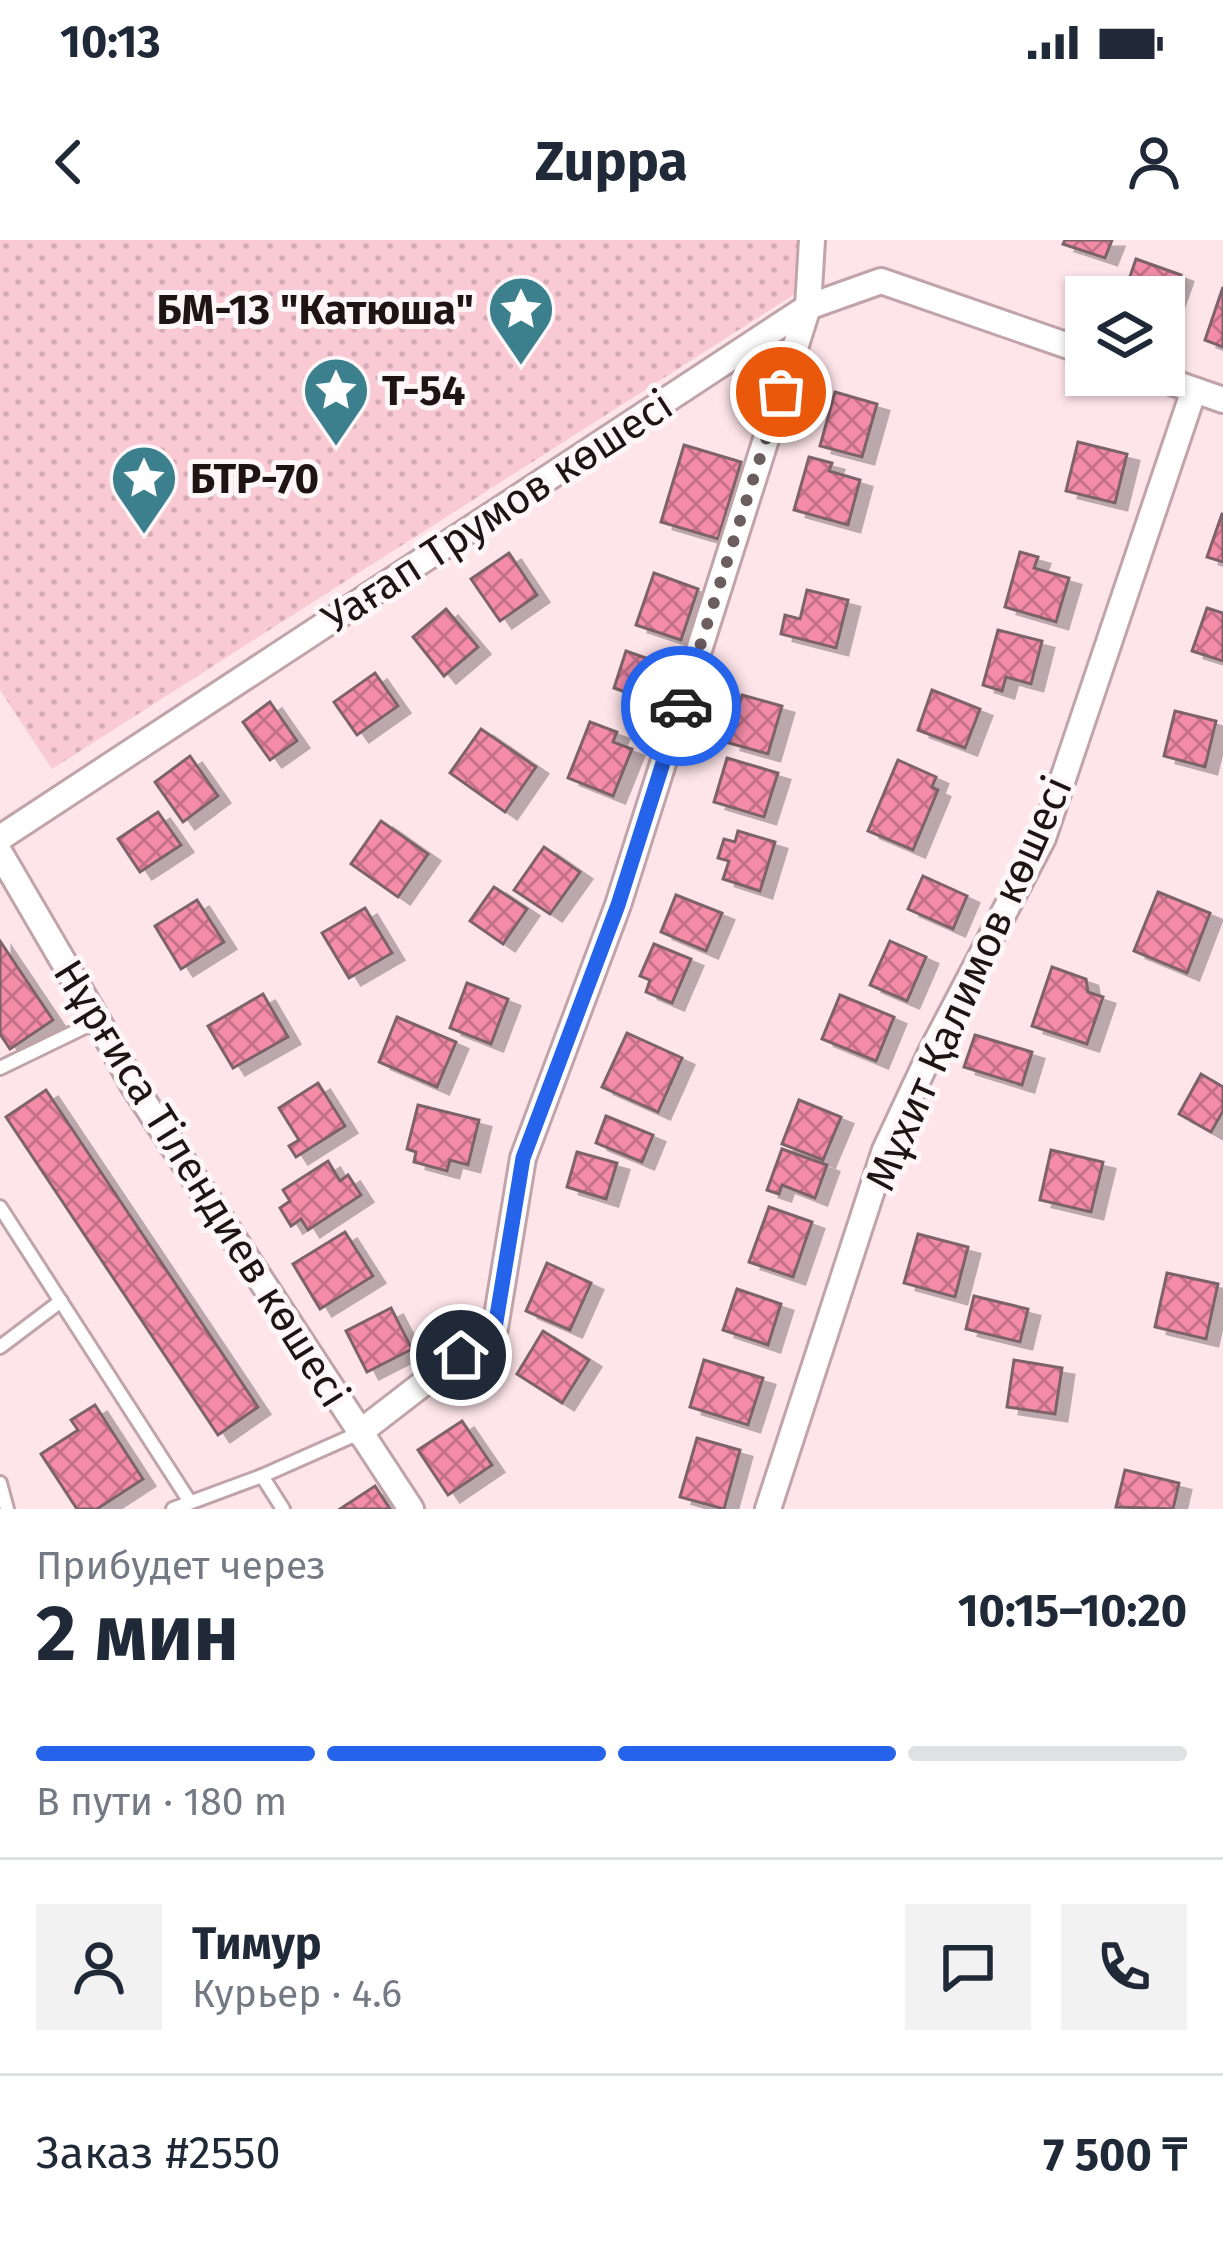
<!DOCTYPE html>
<html lang="ru">
<head>
<meta charset="utf-8">
<style>
  :root { --surface:#fff; --page:#f2f2f3; --text:#1f2937; --muted:#747a83; --line:#e0e1e3; --accent:#2563eb }
  body { margin:0; font-family:"Fira Sans",sans-serif; background:var(--page); color:var(--text); height:100vh; display:flex; flex-direction:column; font-size:45px; white-space:nowrap }
  * { box-sizing:border-box; margin:0 }
  p { font-size:39px; color:var(--muted) }
  .icon { flex:none; width:66px; height:66px; fill:none; stroke:currentColor; stroke-width:2; stroke-linecap:round; stroke-linejoin:round }
  .map { position:relative; height:1269px; overflow:hidden }
  .side { display:flex; flex-direction:column; background:var(--surface); flex:1 }
  .side>* { flex:none }
  .fabs { position:absolute; left:1065px; top:36px; display:grid; gap:24px }
  .fabs a { display:grid; place-items:center; width:120px; height:120px; border-radius:0px; background:var(--surface); box-shadow:0 3px 9px #0004; font-size:60px }
  .pin { position:absolute; display:grid; place-items:center; width:102px; height:102px; color:#fff; margin:-51px; border:6px solid #fff; border-radius:50%; box-shadow:0 3px 12px #0007 }
  .courier { position:absolute; display:grid; place-items:center; width:120px; height:120px; margin:-60px; border:9px solid #2563eb; border-radius:50%; background:#fff; color:#222; box-shadow:0 3px 15px #0007 }
  .headline em { font-style:normal; font-weight:700 }
  .headline div { display:flex; flex-direction:column-reverse }
  .headline { display:flex; align-items:center; justify-content:space-between; height:204px; padding:0 36px }
  h1 { font-size:78px; font-weight:700; line-height:90px }
  .bar { display:grid; grid-template-columns:repeat(4,1fr); gap:18px 12px; align-content:center; height:144px; padding:0 36px }
  .bar i { height:15px; border-radius:9px; background:var(--line) }
  .bar .active { background:var(--accent) }
  .bar p { grid-column:span 4 }
  .line { display:flex; align-items:center; gap:30px; padding:0 36px; border-top:3px solid var(--line) }
  .line div { flex:1 }
  .round { display:grid; place-items:center; flex:none; width:126px; height:126px; border-radius:0px; background:var(--page) }
  .status { display:flex; justify-content:space-between; align-items:center; height:84px; padding:0 60px; background:var(--surface); direction:ltr }
  .status svg { height:33px; fill:currentColor }
  header { display:flex; justify-content:space-between; align-items:center; height:156px; padding:0 36px; background:var(--surface); font-size:54px; font-weight:700 }
  .map>svg:first-child { display:block }
  .park { fill:url(#park-dots) }
  .building { fill:url(#building-cross-hatch); stroke:#7d6369; stroke-width:3; filter:url(#shadow) }
  .lines { fill:none; stroke-linecap:round; stroke-linejoin:round }
  .service-casing { stroke:#c1a4aa; stroke-width:18 }
  .minor-casing { stroke:#c1a4aa; stroke-width:30 }
  .service { stroke:#fff; stroke-width:12 }
  .minor { stroke:#fff; stroke-width:24 }
  .done { stroke:#6c5d60; stroke-width:12; stroke-dasharray:0 21.6 }
  .route { stroke:#2563eb; stroke-width:15 }
  .labels { text-anchor:middle; stroke-width:10; stroke-linejoin:round; paint-order:stroke }
  .poi-label { font-size:42px; font-weight:bold; fill:#1e1416; stroke:#fef7f9; text-anchor:start }
  .street-label { font-size:42px; fill:#1e1416; stroke:#fef7f9 }
</style>
</head>
<body>
<div class="status"><b>10:13</b><svg viewBox="0 0 49 12"><path d="M0 12V9h3v3zM5 12V6h3v6zM10 12V3h3v9zM15 12V0h3v12zM26 1h20v11H26zM47 4h2v5h-2z"/></svg></div>
<header><svg class="icon" aria-label="back" viewBox="0 0 24 24"><path d="M15 5l-7 7 7 7"/></svg>Zuppa<svg class="icon" aria-label="person" viewBox="0 0 24 24"><circle cx="12" cy="8" r="4"/><path d="M4 21q1-7 8-7t8 7"/></svg></header>
<div class="map">
<svg width="1223" height="1269" viewBox="0 0 1223 1269">
  <defs>
    <pattern id="park-dots" width="8" height="8" patternUnits="userSpaceOnUse" patternTransform="scale(3)"><rect width="8" height="8" fill="#f9c9d4"/><path d="M2 2h.1M6 6h.1" fill="none" stroke="#d5acb5" stroke-width="1.8" stroke-linecap="round"/></pattern>
    <pattern id="building-cross-hatch" width="8" height="8" patternUnits="userSpaceOnUse" patternTransform="scale(3)"><rect width="8" height="8" fill="#f48ca8"/><path d="M0 0l8 8M0 8l8-8" fill="none" stroke="#c57188"/></pattern>
    <filter id="shadow"><feDropShadow dx="12" dy="7" stdDeviation="0" flood-color="#0004"/></filter>
  </defs>
  <rect width="100%" height="100%" fill="#fee5ea"/>
  <path class="park" d="M0,0H799L795,54L52,529L0,450Z"/>
  <g class="building">
    <path d="M1065,0H1112L1105,18L1063,4Z"/>
    <path d="M1136,19L1181,35L1164,83V57H1123Z"/>
    <path d="M1223,47V107L1205,100Z"/>
    <path d="M835,152L877,164L862,217L820,206Z"/>
    <path d="M1078,202L1127,214L1115,263L1066,251Z"/>
    <path d="M684,205L741,222L718,299L661,282Z"/>
    <path d="M809,217L832,223L829,231L860,240L848,285L794,270Z"/>
    <path d="M1222,274H1223V322L1207,317Z"/>
    <path d="M1020,312L1038,317L1034,328L1069,338L1056,382L1005,367Z"/>
    <path d="M509,313L537,355L500,381L471,339Z"/>
    <path d="M654,333L698,349L681,400L636,385Z"/>
    <path d="M807,350L848,360L836,408L781,394L785,375L800,379Z"/>
    <path d="M1207,368L1223,373V421L1192,411Z"/>
    <path d="M446,369L478,407L444,436L413,397Z"/>
    <path d="M998,390L1042,401L1031,444L1006,437L1002,451L983,445Z"/>
    <path d="M626,411L671,427L659,464L614,448Z"/>
    <path d="M375,433L398,466L357,495L334,462Z"/>
    <path d="M932,450L980,469L965,508L918,490Z"/>
    <path d="M742,455L782,466L768,514L729,503Z"/>
    <path d="M270,462L297,501L270,520L243,482Z"/>
    <path d="M1175,471L1216,481L1205,527L1164,516Z"/>
    <path d="M590,482L617,492L613,502L632,509L613,556L568,538Z"/>
    <path d="M481,489L536,527L505,572L450,533Z"/>
    <path d="M190,516L218,556L183,582L155,542Z"/>
    <path d="M727,518L778,533L764,577L714,562Z"/>
    <path d="M898,520L936,537L932,547L938,550L913,610L868,591Z"/>
    <path d="M158,572L181,605L140,632L118,599Z"/>
    <path d="M381,581L428,614L398,657L351,624Z"/>
    <path d="M738,591L775,602L760,651L723,639L729,621L718,618L724,599L735,602Z"/>
    <path d="M544,607L580,632L550,674L514,650Z"/>
    <path d="M923,636L967,656L953,689L908,669Z"/>
    <path d="M494,647L527,669L503,704L470,681Z"/>
    <path d="M1158,652L1210,673L1187,733L1134,711Z"/>
    <path d="M676,655L722,673L706,711L661,692Z"/>
    <path d="M197,660L224,702L181,729L155,686Z"/>
    <path d="M365,668L392,713L349,738L322,693Z"/>
    <path d="M0,701L53,780L10,809L0,794Z"/>
    <path d="M890,701L926,717L907,761L870,745Z"/>
    <path d="M654,704L691,719L672,763L646,752L650,740L640,736Z"/>
    <path d="M1052,727L1086,739L1088,752L1103,757L1087,804L1032,786Z"/>
    <path d="M467,743L508,759L491,804L450,788Z"/>
    <path d="M263,754L288,797L233,828L208,786Z"/>
    <path d="M840,755L894,777L876,821L822,799Z"/>
    <path d="M397,777L456,802L437,847L379,822Z"/>
    <path d="M627,793L682,818L658,872L602,847Z"/>
    <path d="M975,795L1032,812L1022,845L964,827Z"/>
    <path d="M1201,834L1223,847V871L1211,892L1179,874Z"/>
    <path d="M318,843L345,886L296,917L289,906L299,900L279,868Z"/>
    <path d="M46,850L258,1167L218,1195L6,877Z"/>
    <path d="M799,860L841,877L823,920L782,904Z"/>
    <path d="M418,865L479,880L468,925L450,920L447,931L414,922L416,912L407,909Z"/>
    <path d="M606,876L653,895L642,922L596,903Z"/>
    <path d="M782,909L827,925L815,958L782,945L779,954L767,950Z"/>
    <path d="M1051,910L1103,922L1091,972L1040,960Z"/>
    <path d="M577,912L617,923L606,959L567,947Z"/>
    <path d="M328,921L340,941L348,935L361,955L308,990L301,979L291,986L280,968L290,961L283,950Z"/>
    <path d="M769,967L812,982L793,1037L749,1022Z"/>
    <path d="M345,992L373,1036L320,1069L293,1024Z"/>
    <path d="M918,994L968,1007L955,1057L904,1043Z"/>
    <path d="M547,1023L591,1043L570,1090L526,1071Z"/>
    <path d="M1167,1033L1218,1044L1206,1099L1155,1087Z"/>
    <path d="M737,1049L781,1064L768,1105L723,1090Z"/>
    <path d="M974,1056L1028,1069L1020,1102L966,1089Z"/>
    <path d="M391,1068L412,1109L367,1132L346,1091Z"/>
    <path d="M543,1091L589,1120L562,1163L517,1134Z"/>
    <path d="M704,1120L763,1138L748,1185L690,1167Z"/>
    <path d="M1014,1120L1062,1128L1055,1174L1007,1167Z"/>
    <path d="M95,1165L143,1239L97,1269H77L41,1214L78,1190L71,1180Z"/>
    <path d="M462,1181L492,1225L448,1255L418,1210Z"/>
    <path d="M697,1198L740,1210L724,1269L680,1257Z"/>
    <path d="M1125,1230L1179,1243L1173,1269L1116,1267Z"/>
    <path d="M375,1246L390,1269H340Z"/>
  </g>
  <g class="lines">
    <g class="service-casing">
      <g id="service">
        <path d="M0,828L97,781"/>
        <path d="M0,967L190,1262"/>
        <path d="M0,1107L61,1061"/>
        <path d="M262,1236L283,1269"/>
        <path d="M0,1243L7,1269"/>
        <path d="M173,1269L262,1236L359,1193"/>
      </g>
    </g>
    <g class="minor-casing">
      <g id="minor">
        <path d="M1151,135L1223,160"/>
        <path d="M0,598L808,67L881,41L1086,112"/>
        <path d="M0,613L98,781L133,845L411,1269"/>
        <path d="M359,1193L495,1088L523,918L618,665L808,67L812,0"/>
        <path d="M768,1269L885,910L931,812L1043,598L1194,150"/>
      </g>
    </g>
    <use href="#service" class="service"/>
    <use href="#minor" class="minor"/>
  </g>
  <g class="lines">
    <path class="done" d="M681,466L781,152"/>
    <path class="route" d="M461,1115L495,1088L523,918L618,665L681,466"/>
  </g>
  <defs>
    <g id="sight-pin" transform="scale(3.45)"><path d="M0 17L-7.5 6A9.5 9.5 0 1 1 7.5 6Z" fill="#3c808e" stroke="#fef7f9"/><path d="M0-6L1.8-2.2L6-1.7L2.9 1.2L3.7 5.4L0 3.3L-3.7 5.4L-2.9 1.2L-6-1.7L-1.8-2.2Z" fill="#fff"/></g>
  </defs>
  <g fill-rule="evenodd">
    <use href="#sight-pin" x="521" y="69"/>
    <use href="#sight-pin" x="336" y="150"/>
    <use href="#sight-pin" x="144" y="238"/>
  </g>
  <g class="labels">
    <g class="poi-label">
      <text x="474" y="84" text-anchor="end">БМ-13 "Катюша"</text>
      <text x="382" y="165">Т-54</text>
      <text x="190" y="253">БТР-70</text>
    </g>
    <g class="street-label">
      <text transform="translate(497 271) rotate(-33)" y="15">Уағап Трумов көшесі</text>
      <text transform="translate(968 743) rotate(-66)" y="15">Мұхит Қалимов көшесі</text>
      <text transform="translate(202 943) rotate(58)" y="15">Нұрғиса Тілендиев көшесі</text>
    </g>
  </g>
</svg>
<div class="fabs">
<a><svg class="icon" aria-label="layers" viewBox="0 0 24 24"><path d="M12 4l9 5-9 5-9-5zM3 14l9 5 9-5"/></svg></a>
</div>
<div class="pin" style="left:781px;top:152px;background:#ea580c"><svg class="icon" aria-label="bag" viewBox="0 0 24 24"><path d="M5 8h14l-1 12H6zM9 8a3 3 0 0 1 6 0"/></svg></div>
<div class="pin" style="left:461px;top:1115px;background:#1f2937"><svg class="icon" aria-label="home" viewBox="0 0 24 24"><path d="M3 11l9-7 9 7M6 9v11h12V9"/></svg></div>
<div class="courier" style="left:681px;top:466px"><svg class="icon" aria-label="car" viewBox="0 0 24 24"><path d="M5 17H2v-5l4-1 3-4h7l3 4 3 1v5h-3M9 17h6M6 11h13"/><circle cx="7" cy="17" r="2"/><circle cx="17" cy="17" r="2"/></svg></div>
</div>
<section class="side">
<div class="headline"><div><h1>2 мин</h1><p>Прибудет через</p></div><em>10:15–10:20</em></div>
<div class="bar"><i class="active"></i><i class="active"></i><i class="active"></i><i></i><p>В пути · 180 m</p></div>
<div class="line" style="height:216px"><a class="round"><svg class="icon" aria-label="person" viewBox="0 0 24 24"><circle cx="12" cy="8" r="4"/><path d="M4 21q1-7 8-7t8 7"/></svg></a><div><b>Тимур</b><p>Курьер · 4.6</p></div><a class="round"><svg class="icon" aria-label="chat" viewBox="0 0 24 24"><path d="M4 5h16v11H9l-5 4z"/></svg></a><a class="round"><svg class="icon" aria-label="phone" viewBox="0 0 24 24"><path d="M5 4h4l2 5-3 2q2 4 5 5l2-3 5 2v4C11 20 4 13 5 4z"/></svg></a></div>
<div class="line" style="height:156px"><div>Заказ #2550</div><b>7 500 ₸</b></div>
</section>
</body>
</html>
